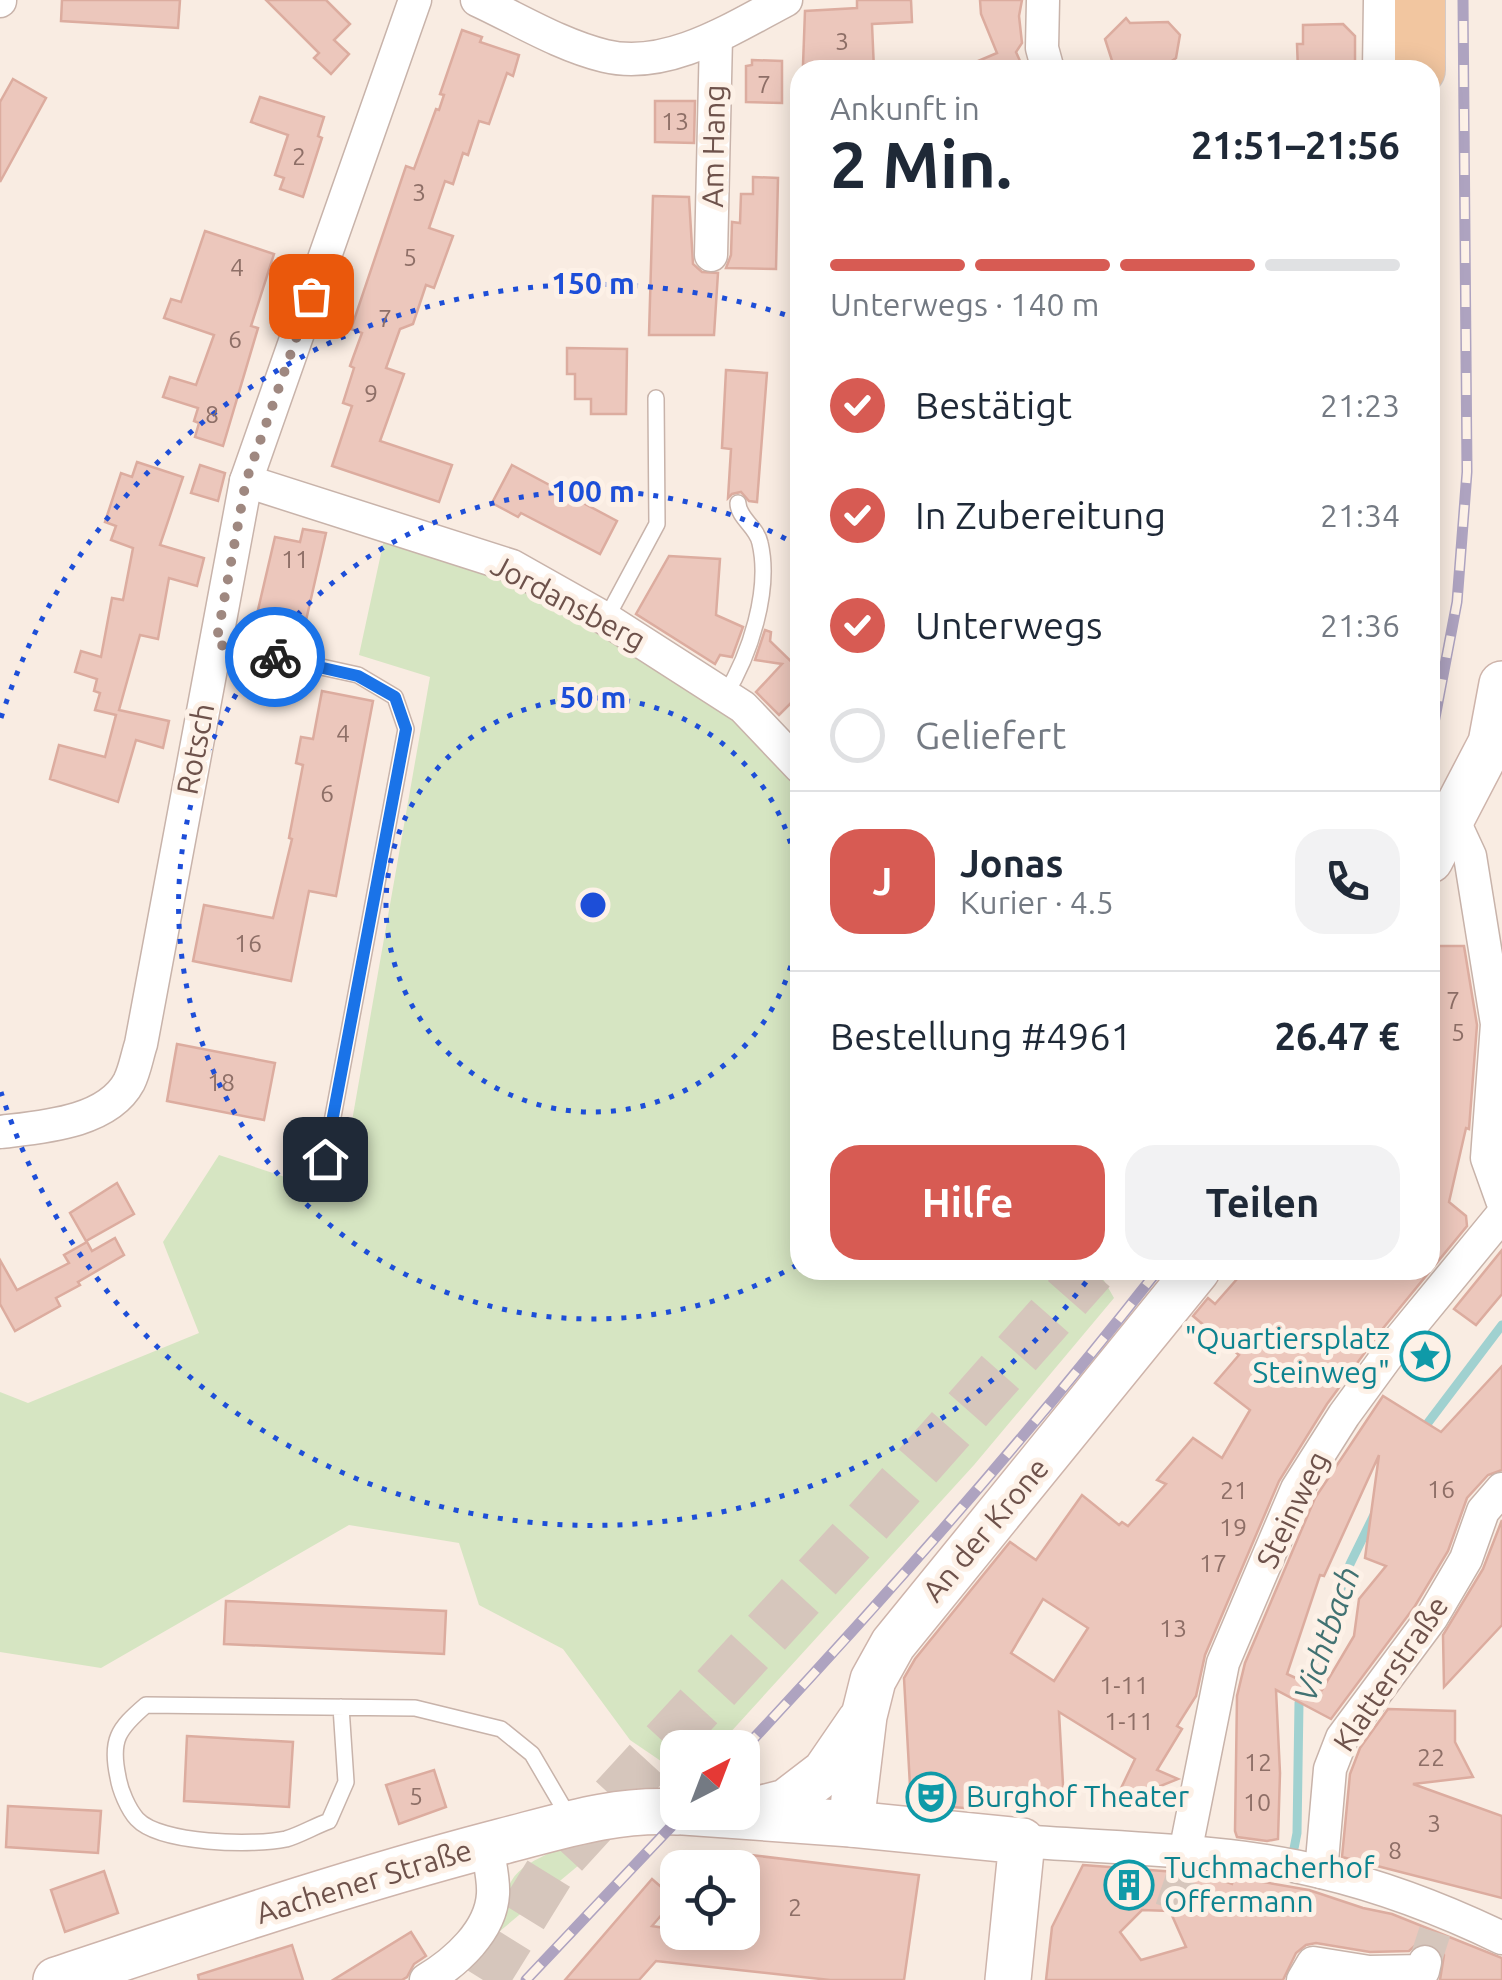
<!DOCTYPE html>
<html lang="de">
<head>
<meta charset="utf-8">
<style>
  :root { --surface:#fff; --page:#f2f2f3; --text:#1f2937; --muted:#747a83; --line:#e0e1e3; --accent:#d75b53 }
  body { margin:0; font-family:Ubuntu,sans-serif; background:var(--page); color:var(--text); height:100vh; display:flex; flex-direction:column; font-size:38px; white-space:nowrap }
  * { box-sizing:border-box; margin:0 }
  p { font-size:32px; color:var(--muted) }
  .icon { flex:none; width:55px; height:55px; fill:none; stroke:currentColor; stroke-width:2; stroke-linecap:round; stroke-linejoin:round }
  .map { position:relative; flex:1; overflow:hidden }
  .sheet { position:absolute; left:790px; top:60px; width:650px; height:1220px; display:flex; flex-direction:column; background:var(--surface); border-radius:30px; box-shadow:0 5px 25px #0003 }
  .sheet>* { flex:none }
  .needle { width:65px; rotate:42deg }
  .controls { position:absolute; left:660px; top:1730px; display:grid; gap:20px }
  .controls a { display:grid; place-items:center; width:100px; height:100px; border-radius:20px; background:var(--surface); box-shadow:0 5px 25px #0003; font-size:50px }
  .pin { position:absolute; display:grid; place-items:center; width:85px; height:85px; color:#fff; margin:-42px; border-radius:20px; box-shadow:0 5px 15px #0006 }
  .courier { position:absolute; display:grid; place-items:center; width:100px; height:100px; margin:-50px; border:8px solid #1a73e8; border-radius:50%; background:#fff; color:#222; box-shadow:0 2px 12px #0007 }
  .head em { font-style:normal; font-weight:600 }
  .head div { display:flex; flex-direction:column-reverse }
  .head { display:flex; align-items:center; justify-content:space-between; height:170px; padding:0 40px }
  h1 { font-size:65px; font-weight:600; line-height:75px }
  .bar { display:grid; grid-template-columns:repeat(4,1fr); gap:15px 10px; align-content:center; height:120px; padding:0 40px }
  .bar i { height:12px; border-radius:8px; background:var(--line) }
  .bar .active { background:var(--accent) }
  .bar p { grid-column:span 4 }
  .line { display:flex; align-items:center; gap:25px; padding:0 40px; border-top:2px solid var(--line) }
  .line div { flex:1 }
  .round { display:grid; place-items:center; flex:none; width:105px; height:105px; border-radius:30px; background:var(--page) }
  ol { padding:0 40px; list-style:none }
  li { display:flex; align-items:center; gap:30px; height:110px }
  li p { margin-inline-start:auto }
  li .icon { padding:10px; border-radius:50%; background:var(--accent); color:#fff; stroke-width:4 }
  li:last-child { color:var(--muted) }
  li i { width:55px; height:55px; border:5px solid var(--line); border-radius:50% }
  .button { display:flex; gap:20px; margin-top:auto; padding:20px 40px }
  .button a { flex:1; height:115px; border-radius:30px; background:var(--accent); color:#fff; font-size:40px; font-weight:600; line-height:115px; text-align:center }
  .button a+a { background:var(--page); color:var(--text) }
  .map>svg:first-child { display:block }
  .green { fill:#d6e5c2 }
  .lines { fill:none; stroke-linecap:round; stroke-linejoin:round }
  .stream { stroke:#a0d1d0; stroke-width:9 }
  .building { fill:#ecc7bc; stroke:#dcac9f; stroke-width:2.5; fill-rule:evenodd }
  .street-tunnel { stroke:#d6c6bc; stroke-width:32; stroke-dasharray:32 16; stroke-linecap:butt }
  .primary-tunnel { stroke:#d6c6bc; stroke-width:50; stroke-dasharray:50 25; stroke-linecap:butt }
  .lane-casing { stroke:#c8b3aa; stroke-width:18 }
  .street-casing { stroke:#c8b3aa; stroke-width:35 }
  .secondary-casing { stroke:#ceb4ab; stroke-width:48 }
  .primary-casing { stroke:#d4cbc9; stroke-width:52 }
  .lane { stroke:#fff; stroke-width:15 }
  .street { stroke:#fff; stroke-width:32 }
  .secondary { stroke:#fff; stroke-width:45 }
  .primary { stroke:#f2c6a0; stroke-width:50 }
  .rail-casing { stroke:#aea3c0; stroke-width:11 }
  .rail { stroke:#fdf1e7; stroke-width:8; stroke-dasharray:22; stroke-linecap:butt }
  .done { stroke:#9f8880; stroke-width:10; stroke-dasharray:0 18 }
  .route { stroke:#1a73e8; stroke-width:12 }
  .ring { fill:none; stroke:#1d4ed8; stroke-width:5; stroke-dasharray:5 10 }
  .labels { text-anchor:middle; stroke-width:10; stroke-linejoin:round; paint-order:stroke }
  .number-label { font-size:25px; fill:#8e6f67 }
  .street-label { font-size:30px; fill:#6e524b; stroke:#fdf1e7 }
  .culture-label { font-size:30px; fill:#0d838f; stroke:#fdf1e7; text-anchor:start }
  .water-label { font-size:32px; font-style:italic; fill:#417272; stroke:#fdf1e7 }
  .centre { fill:#1d4ed8; stroke:#fdf1e7; stroke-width:5 }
  .ring-label { font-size:30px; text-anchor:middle; font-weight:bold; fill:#1d4ed8; stroke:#fdf1e7; stroke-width:10; stroke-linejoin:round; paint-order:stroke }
</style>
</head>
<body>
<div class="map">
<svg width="1502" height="1980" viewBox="0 0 1502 1980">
  <rect width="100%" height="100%" fill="#f9ece2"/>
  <g class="green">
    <path d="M385,535L506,578L737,712L800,779V1270H1098L1114,1298L974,1465L717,1747L678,1748L677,1772L630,1740L563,1649L479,1605L459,1543L349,1525L101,1668L0,1652V1392L28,1403L199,1333L163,1242L219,1155L339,1195L430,677L359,655Z"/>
    <path d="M607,1835L579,1865L488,1941C496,1921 502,1898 512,1880C524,1858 583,1839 607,1835Z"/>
  </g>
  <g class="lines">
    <g class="stream">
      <path d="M1421,1432L1502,1325"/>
      <path d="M1292,1859L1297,1833L1299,1703L1350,1564L1374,1515"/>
    </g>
  </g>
  <g class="building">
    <path d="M62,0H180L178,28L61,21Z"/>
    <path d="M266,0H326L350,24L334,40L349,54L331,74L314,58L319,53Z"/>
    <path d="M857,0H911L912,22L872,24L874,70H847V64L803,65L805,11L857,8Z"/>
    <path d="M980,0H1022L1019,16L1022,43L1016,52L1024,70H957L997,53L981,14Z"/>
    <path d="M1126,18L1130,23L1168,22L1180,35L1176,58L1159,70H1115L1105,39Z"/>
    <path d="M1343,24L1355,36V70H1298L1297,44H1303V25Z"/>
    <path d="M462,30L482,37L480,42L519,55L513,76L507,73L489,124L479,121L468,155L463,153L453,184L445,181L429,228L453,236L434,288L426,285L413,324L400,329L386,368L404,374L380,441L452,465L439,502L332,466L352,406L343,403L354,368L350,366L362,333L351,329L406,166L414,169L436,109L439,110L444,95L440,94Z"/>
    <path d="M752,60L782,61V103L746,102V66L752,65Z"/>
    <path d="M13,79L46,98L0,182V102Z"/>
    <path d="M260,97L324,117L318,136L322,138L303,197L280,189L284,178L275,175L288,135L251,122Z"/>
    <path d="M655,101H695L694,143L655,142Z"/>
    <path d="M753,177L778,178L776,269L726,268L731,255L732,222L740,223L741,194H753Z"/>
    <path d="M653,196L689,197L693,264L702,272L718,273L714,335H649Z"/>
    <path d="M205,231L274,254L251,326L258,328L223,446L195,437L199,423L194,421L198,408L163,397L170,377L196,385L214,335L164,318L171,299L181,302Z"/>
    <path d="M567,348L627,349L626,414H591V399H575V374H567Z"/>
    <path d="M726,370L767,373L757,502L749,501L741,492L732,494L728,498L731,449L722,448Z"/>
    <path d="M137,462L183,477L160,545L204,558L197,586L169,578L158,639L140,635L119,710L169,721L163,748L136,740L118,802L50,779L59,745L105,757L116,715L95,710L100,693L94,691L97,679L75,672L81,651L101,657L112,598L123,600L133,548L111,540L116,526L105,522L121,473L132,477Z"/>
    <path d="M200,465L225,473L218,501L191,493Z"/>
    <path d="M512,465L617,521L600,554L521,513L518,517L492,503Z"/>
    <path d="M303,529L326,533L299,651L276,646L280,632L254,627L275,537L300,542Z"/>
    <path d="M669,556L720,559L716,615L743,627L732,657L720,655L715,664L636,614Z"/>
    <path d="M765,630L771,632L770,641L800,670V694L779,715L756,692L782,664L755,660Z"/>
    <path d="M322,691L373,701L336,896L309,891L291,981L193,961L204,905L273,918L292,839L289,838L303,765L296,763L301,737L313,739Z"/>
    <path d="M1430,946H1464L1477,1025L1469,1129L1466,1128L1449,1202L1466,1216L1467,1226L1380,1332L1327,1404L1279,1481L1205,1655L1196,1696L1177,1726L1182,1729L1157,1770L1178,1779L1113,1805L1135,1759L1059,1712L1064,1803L965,1808L911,1804L904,1678L915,1659L1010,1542L1036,1560L1082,1495L1119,1525L1122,1522L1128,1526L1166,1484L1157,1480L1193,1438L1222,1458L1250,1410L1215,1383L1239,1355L1193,1316L1208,1298L1215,1304L1245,1270H1430ZM1043,1599L1088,1628L1054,1681L1011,1653Z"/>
    <path d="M177,1044L275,1063L264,1120L167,1101Z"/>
    <path d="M117,1183L134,1214L86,1241L70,1213Z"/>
    <path d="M115,1238L124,1255L78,1282L80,1285L56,1298L60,1306L15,1331L0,1304V1260L17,1290L69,1263L64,1255L87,1242L92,1251Z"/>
    <path d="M1502,1250V1294L1476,1325L1454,1309Z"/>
    <path d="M1502,1366V1470L1488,1475L1467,1498L1448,1551L1415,1606L1331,1719L1276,1690L1280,1773L1278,1839L1267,1841L1237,1837L1235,1831L1237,1696L1245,1663L1315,1498L1383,1396L1441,1432ZM1379,1455L1365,1558L1386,1566L1359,1599L1354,1636L1322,1690L1287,1674L1320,1575L1324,1576Z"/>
    <path d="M1502,1520V1625L1444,1687L1443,1635L1483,1569Z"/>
    <path d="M226,1601L446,1611L444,1654L224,1644Z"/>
    <path d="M1388,1709L1455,1711V1742L1473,1777L1413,1784L1502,1816V1898L1342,1857L1350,1774L1360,1748Z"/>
    <path d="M187,1736L293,1742L289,1807L184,1801Z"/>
    <path d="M434,1770L446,1807L399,1824L386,1785Z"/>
    <path d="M8,1806L101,1811L98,1853L6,1847Z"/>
    <path d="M742,1854L919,1875L904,1980H830L656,1961L639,1980H565L652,1879L675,1899L652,1926L678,1930V1932H742Z"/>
    <path d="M1083,1865L1203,1874L1232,1884L1234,1877L1309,1890L1363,1908L1392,1914L1502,1958V1980H1440L1444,1955L1438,1947L1428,1942L1418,1943L1409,1951L1370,1952L1316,1943L1306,1945L1296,1953L1283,1980H1046L1052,1927ZM1142,1910L1170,1911L1186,1947L1141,1960L1120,1932Z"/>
    <path d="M104,1871L118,1913L65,1932L51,1890Z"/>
    <path d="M411,1932L426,1956L414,1964L407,1977L402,1980H333Z"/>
    <path d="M292,1945L303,1980H199L198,1975Z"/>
  </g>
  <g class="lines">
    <g class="street-tunnel">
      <path d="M1171,1909L1185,1868"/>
      <path d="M1425,1962L1435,1931"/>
    </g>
    <path class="primary-tunnel" d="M483,1980L556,1862L859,1532L1091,1270"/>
    <g class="lane-casing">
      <g id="lane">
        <path d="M606,619L657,524L656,398"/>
        <path d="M216,644L358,675L395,697L406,729L325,1159"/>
        <path d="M725,695C750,655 771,590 760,543C757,527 738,518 738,503"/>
        <path d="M341,1707L346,1782L329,1821C315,1826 300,1835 286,1839C254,1846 160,1844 137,1819C128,1809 120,1790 118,1777C110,1740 118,1729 146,1705L415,1708L501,1729L532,1754L570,1819"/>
      </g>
    </g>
    <g class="street-casing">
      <g id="street">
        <path d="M477,0C518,19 560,45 605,56C667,71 733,28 786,0"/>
        <path d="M1043,0L1042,48L1048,70"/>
        <path d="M0,1V0"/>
        <path d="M1379,70L1380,0"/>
        <path d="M711,255L716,37"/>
        <path d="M246,481L512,566L606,619L743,707L800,767"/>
        <path d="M1451,815L1470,856L1497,1024L1487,1158L1502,1200"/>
        <path d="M0,1132C41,1127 107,1123 129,1082C135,1070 137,1056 141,1044L246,481L415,0"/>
        <path d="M1022,1841C1118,1849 1229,1849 1321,1872C1384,1887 1444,1910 1502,1938"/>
        <path d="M1185,1853L1223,1663L1297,1489L1344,1415L1396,1344L1502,1215"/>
        <path d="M1321,1872L1330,1769L1342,1738L1432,1617L1466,1559L1483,1511L1502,1489"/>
        <path d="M426,1980C456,1962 491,1931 493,1894C494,1878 489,1861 487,1845"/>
        <path d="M1303,1980L1313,1963L1369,1972L1423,1971L1425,1962"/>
      </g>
    </g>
    <g class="secondary-casing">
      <g id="secondary">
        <path d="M1430,860L1491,743L1502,684"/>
        <path d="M684,1812L851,1824L1022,1841L1008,1980"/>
        <path d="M747,1812L786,1802L825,1772L860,1721"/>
        <path d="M851,1824L864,1716L873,1680L893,1644L1197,1270"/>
        <path d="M56,1980C201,1932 344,1883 492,1844C556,1828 611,1808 678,1812"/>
      </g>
    </g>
    <g class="primary-casing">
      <path id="primary" d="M1420,0V70"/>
    </g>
    <use href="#lane" class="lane"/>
    <use href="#street" class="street"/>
    <use href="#secondary" class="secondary"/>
    <use href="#primary" class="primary"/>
    <g class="rail-casing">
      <g id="rail">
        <path d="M1430,744L1457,602L1467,472L1463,0"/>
        <path d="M742,1751C887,1596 1027,1437 1158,1270"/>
        <path d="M526,1980L685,1812"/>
      </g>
    </g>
    <use href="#rail" class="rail"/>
  </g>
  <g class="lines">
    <path class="done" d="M275,657L216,644L246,481L311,296"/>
    <path class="route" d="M275,657L358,676L395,697L406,729L325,1159"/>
  </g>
  <g class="ring">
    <path d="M800 907A207 207 0 1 1 800 903"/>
    <path d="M797 1265A414 414 0 1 1 797 545"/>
    <path d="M1095 1270A621 621 0 0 1 1 1092M1 718A621 621 0 0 1 795 318"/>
  </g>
  <defs>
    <g id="sight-ring" transform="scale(2.5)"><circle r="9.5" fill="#fdf1e7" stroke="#0f9aa8" stroke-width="1.5"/><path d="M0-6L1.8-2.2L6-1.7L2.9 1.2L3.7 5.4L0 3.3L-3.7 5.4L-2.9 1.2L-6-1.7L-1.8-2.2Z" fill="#0f9aa8"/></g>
    <g id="theatre-ring" transform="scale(2.5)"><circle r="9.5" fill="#fdf1e7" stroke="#0f9aa8" stroke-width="1.5"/><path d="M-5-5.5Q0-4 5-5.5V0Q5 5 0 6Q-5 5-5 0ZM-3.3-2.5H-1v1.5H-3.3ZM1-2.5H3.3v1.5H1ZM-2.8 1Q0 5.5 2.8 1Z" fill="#0f9aa8"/></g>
    <g id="building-ring" transform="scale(2.5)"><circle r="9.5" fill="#fdf1e7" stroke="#0f9aa8" stroke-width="1.5"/><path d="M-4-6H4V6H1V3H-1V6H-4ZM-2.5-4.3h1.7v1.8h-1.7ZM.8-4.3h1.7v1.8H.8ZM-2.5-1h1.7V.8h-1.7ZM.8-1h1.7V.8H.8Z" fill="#0f9aa8"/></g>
  </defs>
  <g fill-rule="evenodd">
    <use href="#sight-ring" x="1425" y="1356"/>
    <use href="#theatre-ring" x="931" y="1797"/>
    <use href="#building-ring" x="1129" y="1885"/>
  </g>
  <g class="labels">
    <g class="number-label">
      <text x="842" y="50">3</text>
      <text x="764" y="93">7</text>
      <text x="675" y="130">13</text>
      <text x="299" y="165">2</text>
      <text x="419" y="201">3</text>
      <text x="410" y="266">5</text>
      <text x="237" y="276">4</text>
      <text x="385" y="327">7</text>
      <text x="235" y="348">6</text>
      <text x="371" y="402">9</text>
      <text x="212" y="423">8</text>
      <text x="295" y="568">11</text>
      <text x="343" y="742">4</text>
      <text x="327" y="802">6</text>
      <text x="248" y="952">16</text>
      <text x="1453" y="1009">7</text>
      <text x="1458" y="1041">5</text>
      <text x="221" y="1091">18</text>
      <text x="1441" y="1498">16</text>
      <text x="1234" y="1499">21</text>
      <text x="1233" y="1536">19</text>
      <text x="1213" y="1572">17</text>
      <text x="1173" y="1637">13</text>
      <text x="1124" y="1694">1-11</text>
      <text x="1129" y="1730">1-11</text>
      <text x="1431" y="1766">22</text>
      <text x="1258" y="1771">12</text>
      <text x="416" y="1805">5</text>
      <text x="1257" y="1811">10</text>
      <text x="1434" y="1832">3</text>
      <text x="1395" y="1859">8</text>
      <text x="795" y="1916">2</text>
    </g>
    <g class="street-label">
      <text transform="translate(714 146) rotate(-89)" y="10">Am Hang</text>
      <text transform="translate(568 603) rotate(28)" y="10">Jordansberg</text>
      <text transform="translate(196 749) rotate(-79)" y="10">Rotsch</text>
      <text transform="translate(1293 1510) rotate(-64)" y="10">Steinweg</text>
      <text transform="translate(986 1530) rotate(-50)" y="10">An der Krone</text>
      <text transform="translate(1391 1674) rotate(-56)" y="10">Klatterstraße</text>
      <text transform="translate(364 1882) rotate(-17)" y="10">Aachener Straße</text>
    </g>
    <g class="culture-label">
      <text x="1390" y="1349" text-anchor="end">"Quartiersplatz<tspan x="1390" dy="34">Steinweg"</tspan></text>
      <text x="966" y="1807">Burghof Theater</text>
      <text x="1164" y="1878">Tuchmacherhof<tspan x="1164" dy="34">Offermann</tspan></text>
    </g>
    <g class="water-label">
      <text transform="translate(1327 1634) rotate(-71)" y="11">Vichtbach</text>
    </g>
  </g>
  <circle cx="593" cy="905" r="15" class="centre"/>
  <g class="ring-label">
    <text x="593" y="294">150 m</text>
    <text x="593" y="502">100 m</text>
    <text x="593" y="708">50 m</text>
  </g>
</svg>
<div class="controls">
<a><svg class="needle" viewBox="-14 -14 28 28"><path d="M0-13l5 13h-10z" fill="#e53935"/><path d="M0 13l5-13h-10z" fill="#747a83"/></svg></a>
<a><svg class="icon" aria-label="locate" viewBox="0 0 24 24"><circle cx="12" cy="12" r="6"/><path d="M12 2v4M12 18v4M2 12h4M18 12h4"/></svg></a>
</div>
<div class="pin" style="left:311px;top:296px;background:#ea580c"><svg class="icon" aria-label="bag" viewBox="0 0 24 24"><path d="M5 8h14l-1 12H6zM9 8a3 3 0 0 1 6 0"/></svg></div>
<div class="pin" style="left:325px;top:1159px;background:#1f2937"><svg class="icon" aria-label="home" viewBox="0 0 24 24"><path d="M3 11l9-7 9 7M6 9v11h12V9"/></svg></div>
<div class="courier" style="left:275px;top:657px"><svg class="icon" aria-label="bike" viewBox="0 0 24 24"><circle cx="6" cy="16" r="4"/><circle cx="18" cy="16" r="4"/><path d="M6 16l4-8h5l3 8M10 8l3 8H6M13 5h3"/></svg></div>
<section class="sheet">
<div class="head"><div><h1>2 Min.</h1><p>Ankunft in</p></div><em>21:51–21:56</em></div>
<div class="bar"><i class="active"></i><i class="active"></i><i class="active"></i><i></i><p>Unterwegs · 140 m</p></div>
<ol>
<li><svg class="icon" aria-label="check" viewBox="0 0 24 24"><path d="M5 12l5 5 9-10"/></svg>Bestätigt<p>21:23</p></li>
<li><svg class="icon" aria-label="check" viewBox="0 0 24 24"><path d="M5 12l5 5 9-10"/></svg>In Zubereitung<p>21:34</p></li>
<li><svg class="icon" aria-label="check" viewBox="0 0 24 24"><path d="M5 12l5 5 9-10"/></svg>Unterwegs<p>21:36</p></li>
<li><i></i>Geliefert</li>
</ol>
<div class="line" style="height:180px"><b class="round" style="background:var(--accent);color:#fff">J</b><div><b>Jonas</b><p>Kurier · 4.5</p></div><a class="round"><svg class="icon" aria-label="phone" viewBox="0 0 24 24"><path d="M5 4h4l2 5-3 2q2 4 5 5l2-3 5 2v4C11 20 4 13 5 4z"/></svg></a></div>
<div class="line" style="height:130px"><div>Bestellung #4961</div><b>26.47 €</b></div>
<div class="button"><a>Hilfe</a><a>Teilen</a></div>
</section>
</div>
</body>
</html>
